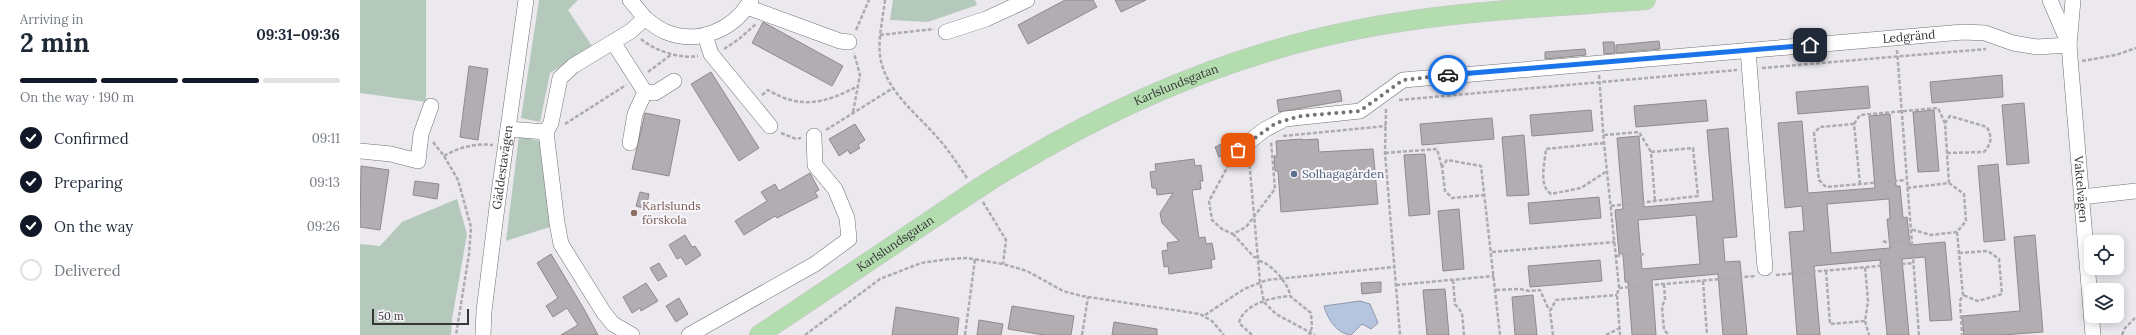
<!DOCTYPE html>
<html lang="en">
<head>
<meta charset="utf-8">
<style>
  :root { --surface:#fff; --page:#f6f6f7; --text:#1f2937; --muted:#747a83; --line:#e0e1e3; --accent:#111827 }
  body { margin:0; font-family:Lora,serif; background:var(--page); color:var(--text); height:100vh; display:flex; flex-direction:column; font-size:15px; white-space:nowrap }
  * { box-sizing:border-box; margin:0 }
  p { font-size:13px; color:var(--muted) }
  .icon { flex:none; width:22px; height:22px; fill:none; stroke:currentColor; stroke-width:2; stroke-linecap:round; stroke-linejoin:round }
  .map { position:relative; flex:1; overflow:hidden }
  .side { display:flex; flex-direction:column; background:var(--surface); width:360px }
  .side>* { flex:none }
  .buttons { position:absolute; left:1724px; top:235px; display:grid; gap:8px }
  .buttons a { display:grid; place-items:center; width:40px; height:40px; border-radius:8px; background:var(--surface); box-shadow:0 2px 10px #0003; font-size:20px }
  .scale { position:absolute; left:12px; bottom:10px; width:97px; box-sizing:border-box; padding-left:4px; border:2px solid #363537; border-top:0; font-size:11px; line-height:14px; white-space:nowrap; color:#363537; -webkit-text-stroke:3px #f8f5fb; paint-order:stroke }
  .pin { position:absolute; display:grid; place-items:center; width:34px; height:34px; color:#fff; margin:-17px; border-radius:8px; box-shadow:0 2px 6px #0006 }
  .courier { position:absolute; display:grid; place-items:center; width:40px; height:40px; margin:-20px; border:3px solid #1a73e8; border-radius:50%; background:#fff; color:#222; box-shadow:0 1px 5px #0007 }
  .overview em { font-style:normal; font-weight:700 }
  .overview div { display:flex; flex-direction:column-reverse }
  .overview { display:flex; align-items:center; justify-content:space-between; height:68px; padding:0 20px }
  h1 { font-size:26px; font-weight:700; line-height:30px }
  .bar { display:grid; grid-template-columns:repeat(4,1fr); gap:6px 4px; align-content:center; height:48px; padding:0 20px }
  .bar i { height:5px; border-radius:3px; background:var(--line) }
  .bar .active { background:var(--accent) }
  .bar p { grid-column:span 4 }
  ol { padding:0 20px; list-style:none }
  li { display:flex; align-items:center; gap:12px; height:44px }
  li p { margin-inline-start:auto }
  li .icon { padding:4px; border-radius:50%; background:var(--accent); color:#fff; stroke-width:4 }
  li:last-child { color:var(--muted) }
  li i { width:22px; height:22px; border:2px solid var(--line); border-radius:50% }
  main { display:flex; flex:1; min-height:0 }
  .map>svg:first-child { display:block }
  .green { fill:#b4c9bc }
  .water { fill:#b5c4df; stroke:#8f99ad }
  .building { fill:#b2adb1; stroke:#8f8a8e; fill-rule:evenodd }
  .lines { fill:none; stroke-linecap:round; stroke-linejoin:round }
  .minor-casing { stroke:#727075; stroke-width:16 }
  .major-casing { stroke:#c7c6c7; stroke-width:20 }
  .path { stroke:#adabaf; stroke-width:2.5; stroke-dasharray:4 2; stroke-linecap:butt }
  .minor { stroke:#fff; stroke-width:15 }
  .major { stroke:#b3dcaf; stroke-width:19 }
  .major-bridge-casing { stroke:#c7c6c7; stroke-width:20; stroke-linecap:butt }
  .major-bridge { stroke:#b3dcaf; stroke-width:19 }
  .done { stroke:#757477; stroke-width:4; stroke-dasharray:0 7.2 }
  .route { stroke:#1a73e8; stroke-width:5 }
  .service-dot { fill:#5c6f8a; stroke:#f8f5fb; stroke-width:1.5 }
  .education-dot { fill:#8d6e63; stroke:#f8f5fb; stroke-width:1.5 }
  .labels { text-anchor:middle; stroke-width:4; stroke-linejoin:round; paint-order:stroke }
  .street-label { font-size:12px; fill:#363537; stroke:#f8f5fb }
  .service-label { font-size:12px; fill:#4e5e75; stroke:#f8f5fb; text-anchor:start }
  .education-label { font-size:12px; fill:#785e54; stroke:#f8f5fb; text-anchor:start }
</style>
</head>
<body>
<main>
<section class="side">
<div class="overview"><div><h1>2 min</h1><p>Arriving in</p></div><em>09:31–09:36</em></div>
<div class="bar"><i class="active"></i><i class="active"></i><i class="active"></i><i></i><p>On the way · 190 m</p></div>
<ol>
<li><svg class="icon" aria-label="check" viewBox="0 0 24 24"><path d="M5 12l5 5 9-10"/></svg>Confirmed<p>09:11</p></li>
<li><svg class="icon" aria-label="check" viewBox="0 0 24 24"><path d="M5 12l5 5 9-10"/></svg>Preparing<p>09:13</p></li>
<li><svg class="icon" aria-label="check" viewBox="0 0 24 24"><path d="M5 12l5 5 9-10"/></svg>On the way<p>09:26</p></li>
<li><i></i>Delivered</li>
</ol>
</section>
<div class="map">
<svg width="1776" height="335" viewBox="0 0 1776 335">
  <rect width="100%" height="100%" fill="#ebe8ee"/>
  <g class="green">
    <path d="M0,0H66V102L0,93Z"/>
    <path d="M179,0H218L208,10L232,46L190,73L180,122L161,118Z"/>
    <path d="M533,0H615L617,5L568,22L530,20Z"/>
    <path d="M159,136L179,141L184,152L193,226L146,241Z"/>
    <path d="M97,199L107,234L92,319L91,335H0V244L20,246L42,222Z"/>
  </g>
  <path class="water" d="M1000,301L1010,304L1018,323L1011,329L1002,324L991,335C977,334 967,318 964,306Z"/>
  <g class="building">
    <path d="M705,0H733L737,7L668,44L658,25Z"/>
    <path d="M755,0H786L761,12Z"/>
    <path d="M403,22L483,66L472,86L392,43Z"/>
    <path d="M1299,41L1300,49L1256,53V45Z"/>
    <path d="M1243,42H1254L1255,53L1244,54Z"/>
    <path d="M1225,49L1226,55L1185,59V52Z"/>
    <path d="M109,66L128,69L118,140L100,137Z"/>
    <path d="M351,72L399,148L379,161L331,84Z"/>
    <path d="M1642,75L1643,97L1572,103L1570,82Z"/>
    <path d="M1508,86L1510,108L1438,114L1436,92Z"/>
    <path d="M980,90L982,101L919,112L917,100Z"/>
    <path d="M1346,100L1348,121L1276,127L1274,106Z"/>
    <path d="M1664,103L1669,163L1647,165L1642,105Z"/>
    <path d="M1231,110L1233,131L1172,136L1170,115Z"/>
    <path d="M1574,110L1579,171L1558,172L1553,112Z"/>
    <path d="M285,113L320,120L309,176L272,169Z"/>
    <path d="M1530,114L1536,186H1540L1543,218L1547,217L1550,245L1585,242L1592,320L1570,321L1565,257L1542,259L1549,335H1527L1520,260L1454,266L1460,335H1437L1429,232L1444,231L1442,206L1425,208L1418,123L1442,121L1448,193L1515,188L1509,116ZM1529,199L1530,219H1527L1530,248L1471,253L1467,204Z"/>
    <path d="M1132,118L1134,139L1062,145L1060,124Z"/>
    <path d="M495,124L505,140L498,145L500,148L490,154L488,150L479,156L469,139Z"/>
    <path d="M1368,128L1377,237L1363,238L1365,262L1380,261L1387,335H1363L1358,274L1292,280L1296,335H1272L1268,282H1265L1263,254H1259L1255,210L1263,209L1257,138L1279,136L1284,207L1353,201L1347,130ZM1336,215L1340,264L1282,269L1278,220Z"/>
    <path d="M1164,135L1169,195L1147,196L1142,137Z"/>
    <path d="M942,139V140L958,139L959,152L1013,149L1018,204L921,212L918,171H915L914,156H917L916,141Z"/>
    <path d="M866,142L869,147L866,153L859,157L855,147Z"/>
    <path d="M1065,154L1070,214L1049,216L1044,155Z"/>
    <path d="M834,159L835,166L841,165L843,181H840L841,189L832,190L839,238L845,237L846,244L852,243L855,259L851,260L852,268L809,274L808,266L804,267L802,251L808,250L807,243L819,241L802,223L800,213L813,193L797,195L796,188H792L790,172L796,171L795,164Z"/>
    <path d="M1638,164L1645,240L1624,242L1618,166Z"/>
    <path d="M1,166L29,170L20,230L0,227Z"/>
    <path d="M450,173L459,190L455,192L458,197L417,218L415,216L384,235L375,221L407,201L401,192L415,184L419,191Z"/>
    <path d="M55,181L79,184L77,199L53,195Z"/>
    <path d="M280,192L289,194L286,209L276,206Z"/>
    <path d="M1239,197L1241,218L1170,224L1168,203Z"/>
    <path d="M1099,209L1104,269L1083,271L1078,211Z"/>
    <path d="M325,235L332,247L335,246L341,255L326,265L321,257L317,259L309,245Z"/>
    <path d="M1675,235L1683,332L1642,335H1604L1602,316L1660,311L1654,237Z"/>
    <path d="M191,254L224,309L238,335H201L218,325L207,308L193,317L186,306L198,298L177,263Z"/>
    <path d="M1240,260L1242,281L1170,287L1168,266Z"/>
    <path d="M299,263L307,276L298,281L290,268Z"/>
    <path d="M1021,282V292L1002,294L1001,283Z"/>
    <path d="M286,283L298,301L281,311L280,308L272,313L263,297Z"/>
    <path d="M1085,289L1089,335H1067L1063,290Z"/>
    <path d="M1173,295L1177,335H1155L1152,297Z"/>
    <path d="M319,298L328,314L316,322L306,306Z"/>
    <path d="M652,306L714,316L711,335H684L648,329Z"/>
    <path d="M536,307L599,318L597,335H532Z"/>
    <path d="M619,320L643,324L641,335H617Z"/>
    <path d="M754,322L797,329V335H752Z"/>
  </g>
  <g class="lines">
    <g class="minor-casing">
      <g id="minor">
        <path d="M270,0L285,18"/>
        <path d="M1690,0L1708,42"/>
        <path id="s1" d="M1713,0L1709,45L1733,335"/>
        <path d="M387,7L480,41L489,42"/>
        <path d="M586,32L626,19L667,0"/>
        <path d="M345,35L351,54L410,126"/>
        <path d="M253,42L285,92L295,93L314,81"/>
        <path d="M1388,50L1405,268"/>
        <path d="M148,129L186,132L191,123L200,78L213,66L271,31L285,18C291,23 298,29 306,32C338,45 374,30 391,0"/>
        <path d="M186,132L197,223L201,244L244,313L253,324L272,335"/>
        <path d="M270,143L275,114L285,92"/>
        <path d="M0,151L31,154L58,161L61,134L71,106"/>
        <path id="s2" d="M875,153L904,130L925,119L1000,111L1043,80L1603,32L1625,33L1653,43L1677,47L1709,45"/>
        <path d="M1721,197L1776,191"/>
        <path id="s3" d="M123,335L124,311L137,207L166,0"/>
        <path d="M329,335L455,264L489,239L487,218L475,189L455,165L454,136"/>
      </g>
    </g>
    <g class="major-casing">
      <g id="major">
        <path id="s4" d="M628,182C741,111 863,56 995,30C1090,11 1189,7 1286,0"/>
        <path id="s5" d="M399,335L608,195"/>
      </g>
    </g>
    <g class="path">
      <path d="M525,0C523,18 518,37 520,55C524,89 555,112 576,136C588,149 597,163 607,178"/>
      <path d="M496,30L509,0"/>
      <path d="M520,35L574,29"/>
      <path d="M281,39C295,51 320,59 338,56"/>
      <path d="M364,49L379,39L396,24"/>
      <path d="M1537,50L1559,335"/>
      <path d="M1722,61L1756,55L1776,48"/>
      <path d="M1402,68L1626,49"/>
      <path d="M288,72L312,54"/>
      <path d="M1239,75L1244,143L1259,287L1257,295L1260,335"/>
      <path d="M402,95L408,90C441,110 466,103 498,86"/>
      <path d="M1039,100L1377,70"/>
      <path d="M1026,109L1025,153L1040,335"/>
      <path d="M493,112L500,75L494,53"/>
      <path d="M205,124L266,85"/>
      <path d="M1494,124L1500,115L1578,108L1585,123"/>
      <path d="M466,130L533,88"/>
      <path d="M421,133L436,139L441,138"/>
      <path d="M1244,135L1279,132L1291,152"/>
      <path d="M923,136L1026,126"/>
      <path d="M73,142L84,156L98,180L111,227L109,254L96,335"/>
      <path d="M1244,143L1186,149C1185,163 1178,185 1191,194L1221,188L1247,171"/>
      <path d="M1025,153L1077,149L1082,167"/>
      <path d="M1587,153L1624,152C1632,143 1632,137 1627,127L1590,116L1585,123L1589,183"/>
      <path d="M84,156C99,147 116,143 133,145"/>
      <path d="M889,159L900,282L904,302L916,314L955,335"/>
      <path d="M869,164L849,201L852,220L862,229L873,234L886,227L915,189L911,141"/>
      <path d="M1500,184L1494,124L1460,127L1454,133L1459,180L1466,187L1546,180"/>
      <path d="M1547,188L1589,183L1604,194L1606,221L1597,232L1571,235L1550,229"/>
      <path d="M1125,195L1092,198L1085,191L1082,167L1087,160L1121,166L1140,335"/>
      <path d="M623,202L646,240L643,264"/>
      <path d="M1251,206L1338,196L1333,148L1291,152L1295,201"/>
      <path d="M1597,232L1603,295L1600,301L1602,335"/>
      <path d="M873,234L894,257L899,258"/>
      <path d="M1523,241L1528,243L1551,241"/>
      <path d="M1132,252L1255,242"/>
      <path d="M1599,253L1628,251L1639,259L1642,294L1618,301L1603,295"/>
      <path d="M1256,256L1286,254"/>
      <path d="M899,261C910,262 930,285 930,296"/>
      <path d="M1466,271L1470,324L1505,321L1508,301L1505,267"/>
      <path d="M1416,275L1553,263"/>
      <path d="M1093,280L1095,304L1102,313L1104,335"/>
      <path d="M1343,281L1347,335"/>
      <path d="M1304,284L1305,299L1302,307L1304,330L1309,335"/>
      <path d="M1036,285L1134,276"/>
      <path d="M1259,288L1395,276"/>
      <path d="M1136,290L1160,289L1169,291L1180,290L1189,310"/>
      <path d="M845,315L884,289L907,280L1034,267"/>
      <path d="M1505,321L1509,335"/>
      <path d="M445,335L520,279L561,263L589,259L607,258L643,264L667,271L703,291L722,296L840,314L852,321L864,335"/>
      <path d="M605,335L615,259"/>
      <path d="M722,335L728,297"/>
      <path d="M892,335L879,323C883,304 913,297 930,296L951,313L952,327L949,335"/>
      <path d="M1193,335L1190,311L1196,300L1257,295"/>
      <path d="M1246,335L1260,328"/>
      <path d="M1762,335L1765,328L1776,317"/>
    </g>
    <use href="#minor" class="minor"/>
    <use href="#major" class="major"/>
    <g class="major-bridge-casing">
      <path id="major-bridge" d="M608,195L628,182"/>
    </g>
    <use href="#major-bridge" class="major-bridge"/>
  </g>
  <g class="lines">
    <path class="done" d="M878,150L916,123L941,116L1000,111L1043,80L1088,75"/>
    <path class="route" d="M1088,75L1450,45"/>
  </g>
  <circle class="service-dot" cx="934" cy="174" r="4"/>
  <circle class="education-dot" cx="274" cy="213" r="4"/>
  <g class="labels">
    <g class="street-label">
      <text dy="4" stroke="none"><textPath href="#s2" startOffset="697">Ledgränd</textPath></text>
      <text dy="4" stroke="none"><textPath href="#s4" startOffset="212">Karlslundsgatan</textPath></text>
      <text dy="4" stroke="none"><textPath href="#s3" startOffset="169">Gäddestavägen</textPath></text>
      <text dy="4" stroke="none"><textPath href="#s1" startOffset="190">Vaktelvägen</textPath></text>
      <text dy="4" stroke="none"><textPath href="#s5" startOffset="164">Karlslundsgatan</textPath></text>
    </g>
    <g class="service-label">
      <text x="942" y="178">Solhagagården</text>
    </g>
    <g class="education-label">
      <text x="282" y="210">Karlslunds<tspan x="282" dy="14">förskola</tspan></text>
    </g>
  </g>
</svg>
<div class="buttons">
<a><svg class="icon" aria-label="locate" viewBox="0 0 24 24"><circle cx="12" cy="12" r="6"/><path d="M12 2v4M12 18v4M2 12h4M18 12h4"/></svg></a>
<a><svg class="icon" aria-label="layers" viewBox="0 0 24 24"><path d="M12 4l9 5-9 5-9-5zM3 14l9 5 9-5"/></svg></a>
</div>
<div class="scale">50 m</div>
<div class="pin" style="left:878px;top:150px;background:#ea580c"><svg class="icon" aria-label="bag" viewBox="0 0 24 24"><path d="M5 8h14l-1 12H6zM9 8a3 3 0 0 1 6 0"/></svg></div>
<div class="pin" style="left:1450px;top:45px;background:#1f2937"><svg class="icon" aria-label="home" viewBox="0 0 24 24"><path d="M3 11l9-7 9 7M6 9v11h12V9"/></svg></div>
<div class="courier" style="left:1088px;top:75px"><svg class="icon" aria-label="car" viewBox="0 0 24 24"><path d="M5 17H2v-5l4-1 3-4h7l3 4 3 1v5h-3M9 17h6M6 11h13"/><circle cx="7" cy="17" r="2"/><circle cx="17" cy="17" r="2"/></svg></div>
</div>
</main>
</body>
</html>
